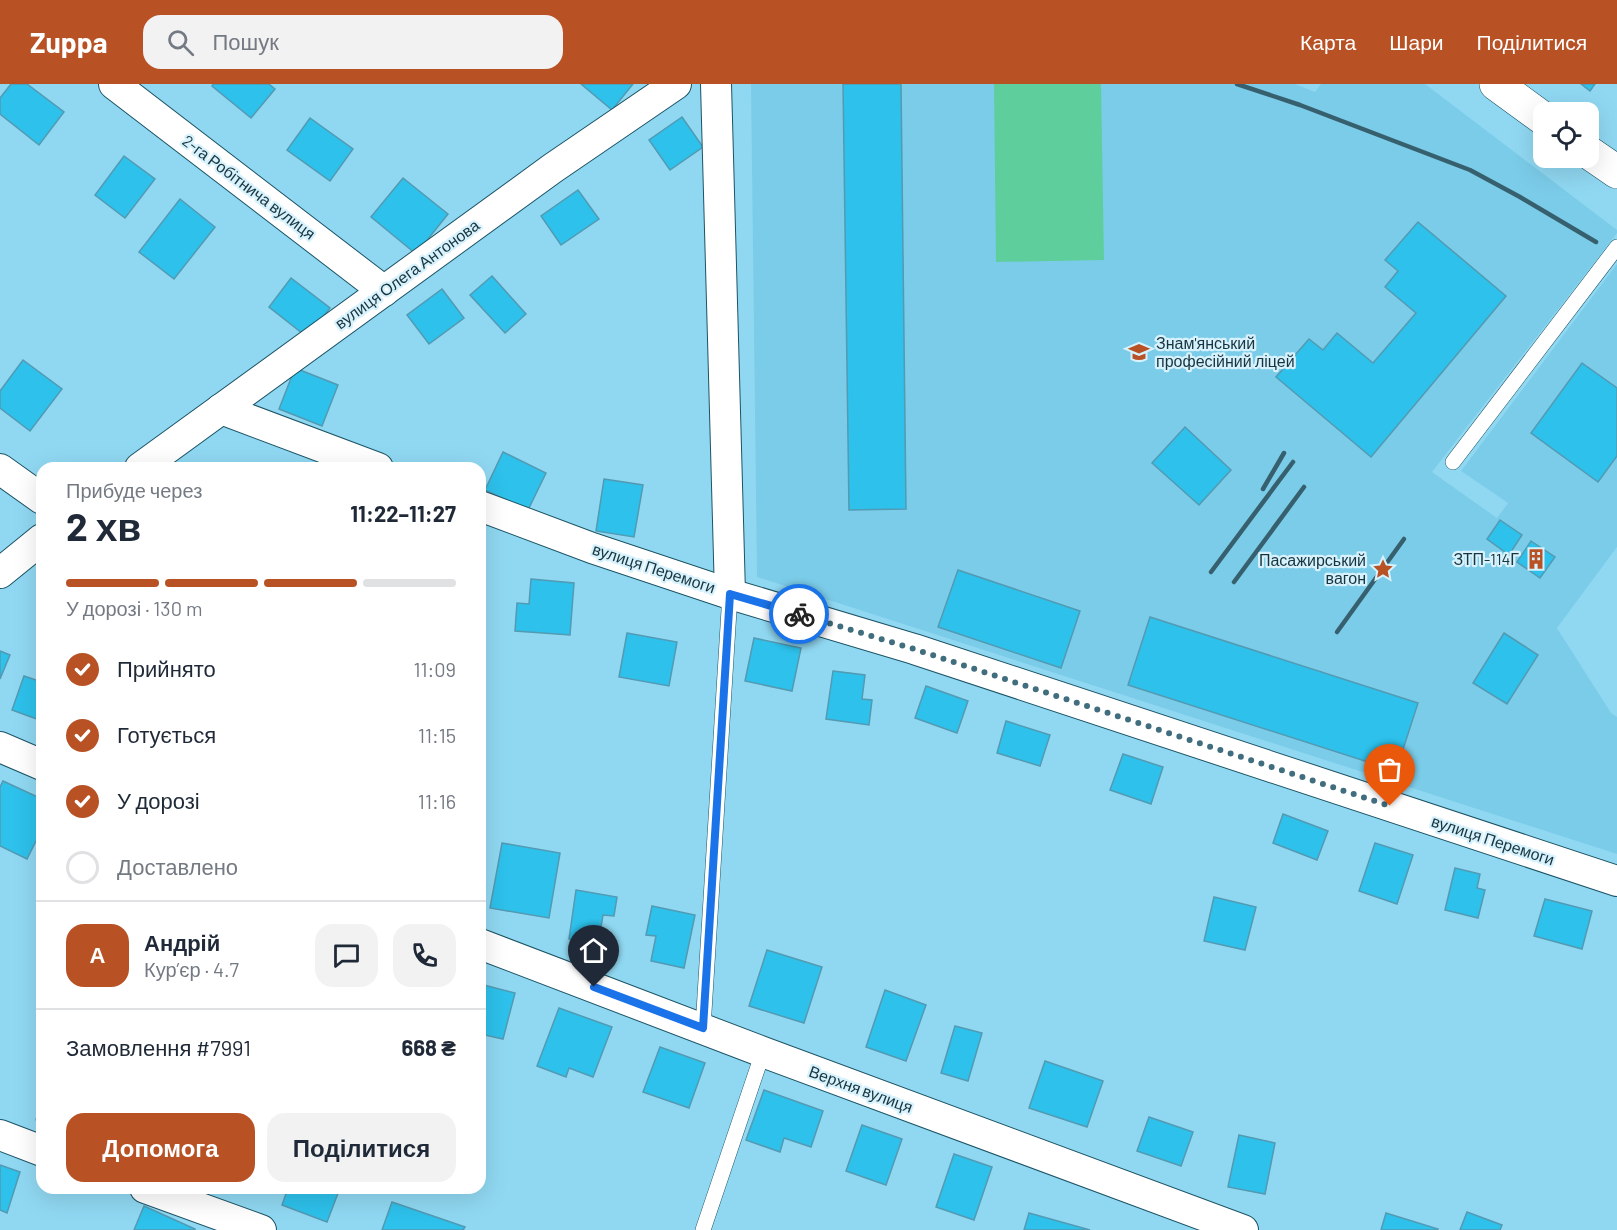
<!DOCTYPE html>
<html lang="uk">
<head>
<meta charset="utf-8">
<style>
  :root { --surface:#fff; --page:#f2f2f3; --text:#1f2937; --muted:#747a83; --line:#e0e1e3; --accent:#b85225 }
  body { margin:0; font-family:Barlow,sans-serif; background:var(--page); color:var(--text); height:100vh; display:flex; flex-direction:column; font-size:22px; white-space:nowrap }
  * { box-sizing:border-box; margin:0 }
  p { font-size:20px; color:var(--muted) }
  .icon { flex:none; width:33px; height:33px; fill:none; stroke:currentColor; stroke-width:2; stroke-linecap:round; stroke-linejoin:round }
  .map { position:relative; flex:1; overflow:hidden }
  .side { position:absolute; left:36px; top:378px; width:450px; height:732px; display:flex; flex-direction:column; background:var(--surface); border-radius:18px; box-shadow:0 6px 24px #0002 }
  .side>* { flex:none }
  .tools { position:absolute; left:1533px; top:18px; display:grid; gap:12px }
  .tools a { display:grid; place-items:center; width:66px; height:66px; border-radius:12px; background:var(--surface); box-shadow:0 6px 24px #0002; font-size:30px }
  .pin { position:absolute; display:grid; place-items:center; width:51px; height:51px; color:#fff; margin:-62px -26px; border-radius:50% 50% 50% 0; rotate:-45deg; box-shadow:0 0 6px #0007 }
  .pin .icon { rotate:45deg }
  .courier { position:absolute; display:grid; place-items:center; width:60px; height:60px; margin:-30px; border:4px solid #1a73e8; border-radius:50%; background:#fff; color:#222; box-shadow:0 2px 8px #0007 }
  .summary em { font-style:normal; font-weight:700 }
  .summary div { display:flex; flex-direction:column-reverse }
  .summary { display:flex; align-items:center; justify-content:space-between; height:102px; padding:0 30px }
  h1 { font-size:39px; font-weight:700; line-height:45px }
  .bar { display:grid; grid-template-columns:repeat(4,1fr); gap:9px 6px; align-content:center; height:72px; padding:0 30px }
  .bar i { height:8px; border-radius:4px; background:var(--line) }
  .bar .current { background:var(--accent) }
  .bar p { grid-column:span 4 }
  .line { display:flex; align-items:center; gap:15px; padding:0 30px; border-top:2px solid var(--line) }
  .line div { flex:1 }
  .round { display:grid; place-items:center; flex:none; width:63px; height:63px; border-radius:18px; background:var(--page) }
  ol { padding:0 30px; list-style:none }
  li { display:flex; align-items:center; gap:18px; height:66px }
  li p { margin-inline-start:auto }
  li .icon { padding:6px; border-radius:50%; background:var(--accent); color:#fff; stroke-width:4 }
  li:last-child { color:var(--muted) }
  li i { width:33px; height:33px; border:3px solid var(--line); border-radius:50% }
  .button { display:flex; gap:12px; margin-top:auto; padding:12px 30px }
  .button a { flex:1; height:69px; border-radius:18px; background:var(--accent); color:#fff; font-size:24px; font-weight:700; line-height:69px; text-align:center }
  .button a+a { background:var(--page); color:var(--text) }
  header { display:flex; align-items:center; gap:36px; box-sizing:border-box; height:84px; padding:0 30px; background:var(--accent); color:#fff }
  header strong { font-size:28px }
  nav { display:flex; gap:33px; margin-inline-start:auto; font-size:21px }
  .search { width:420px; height:54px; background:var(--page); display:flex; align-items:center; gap:15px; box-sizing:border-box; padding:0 21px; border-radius:18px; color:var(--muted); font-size:22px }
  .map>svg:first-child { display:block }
  .built { fill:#7bcce9 }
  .green { fill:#5fce9d }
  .building { fill:#2dc1eb; stroke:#539ab3; stroke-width:1.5 }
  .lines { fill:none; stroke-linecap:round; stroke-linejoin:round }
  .service-casing { stroke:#1c5466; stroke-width:16 }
  .minor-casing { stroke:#1c5466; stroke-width:32 }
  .tertiary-casing { stroke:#1c5466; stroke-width:34 }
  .service { stroke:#fff; stroke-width:15 }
  .minor { stroke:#fff; stroke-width:30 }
  .tertiary { stroke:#fff; stroke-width:33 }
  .rail { stroke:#37606f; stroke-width:4.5 }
  .done { stroke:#416e7e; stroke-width:6; stroke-dasharray:0 10.8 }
  .route { stroke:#1a73e8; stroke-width:8 }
  .labels { text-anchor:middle; stroke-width:4.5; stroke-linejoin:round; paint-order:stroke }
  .street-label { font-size:16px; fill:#17353f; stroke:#d7f2fd }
  .poi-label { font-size:16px; fill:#17353f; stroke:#d7f2fd; text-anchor:end }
</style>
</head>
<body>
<header>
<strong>Zuppa</strong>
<div class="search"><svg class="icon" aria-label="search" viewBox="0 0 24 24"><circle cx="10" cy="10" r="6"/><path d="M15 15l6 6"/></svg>Пошук</div>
<nav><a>Карта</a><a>Шари</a><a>Поділитися</a></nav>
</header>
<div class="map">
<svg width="1617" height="1146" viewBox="0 0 1617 1146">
  <rect width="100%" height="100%" fill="#90d8f2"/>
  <path class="built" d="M751,0H1295L1315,8L1321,0H1425L1617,146V149L1432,388L1497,434L1508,419L1461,387L1617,180V463L1557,544L1611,629L1617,633V770L757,493Z"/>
  <path class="green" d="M994,0H1101L1104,176L996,178Z"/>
  <g class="building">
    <path d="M11,0H27L64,28L39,61L0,30V14Z"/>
    <path d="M213,0H269L275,5L251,34L212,2Z"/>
    <path d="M581,0H633L612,26Z"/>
    <path d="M843,0H901L906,425L849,426Z"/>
    <path d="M1581,0H1595L1590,7Z"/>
    <path d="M682,33L703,63L670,86L649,56Z"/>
    <path d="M310,34L353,65L330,97L287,66Z"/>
    <path d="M124,72L155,95L125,134L95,111Z"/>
    <path d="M403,94L448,130L416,170L371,133Z"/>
    <path d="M578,106L599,135L561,161L541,132Z"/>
    <path d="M180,115L215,143L174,195L139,168Z"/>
    <path d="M1418,138L1506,212L1371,373L1276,293L1309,255L1323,266L1337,249L1373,279L1416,229L1385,203L1398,187L1385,176Z"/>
    <path d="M492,192L526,230L505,249L470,211Z"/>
    <path d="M291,194L330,224L307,253L269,223Z"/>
    <path d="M442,205L464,234L429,260L407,231Z"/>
    <path d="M23,276L62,305L30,347L0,324V307Z"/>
    <path d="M1582,279L1617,304V372L1598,398L1531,349Z"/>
    <path d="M295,284L338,301L322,342L279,325Z"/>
    <path d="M1185,343L1231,386L1199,421L1152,379Z"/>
    <path d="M503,368L546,389L528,426L485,406Z"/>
    <path d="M604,395L643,401L634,453L596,447Z"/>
    <path d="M1500,436L1522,451L1509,471L1487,455Z"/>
    <path d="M1531,457L1555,473L1540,494L1517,478Z"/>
    <path d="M958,486L1080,527L1061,584L938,543Z"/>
    <path d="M531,495L574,499L570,551L515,547L517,519L529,520Z"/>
    <path d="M1150,533L1418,619L1396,687L1128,601Z"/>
    <path d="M627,549L677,558L669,602L619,593Z"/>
    <path d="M1504,549L1538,571L1507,620L1473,599Z"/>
    <path d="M754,554L801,564L792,607L745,597Z"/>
    <path d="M0,567L10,571L0,595Z"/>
    <path d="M833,587L865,591L862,615L872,616L869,641L826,635Z"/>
    <path d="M24,592L42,598V637L12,626Z"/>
    <path d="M926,602L968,617L957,649L915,634Z"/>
    <path d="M1006,637L1050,651L1040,682L997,669Z"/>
    <path d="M1123,670L1163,683L1151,720L1110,706Z"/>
    <path d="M3,697L42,715V745L27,775L0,762V703Z"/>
    <path d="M1283,730L1328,747L1317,776L1273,759Z"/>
    <path d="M502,759L560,769L549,834L490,824Z"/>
    <path d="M1375,759L1413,771L1397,820L1359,807Z"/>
    <path d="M1455,784L1480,790L1477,804L1485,806L1478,834L1445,826Z"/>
    <path d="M576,806L617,813L614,832L603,831L598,860L569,855Z"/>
    <path d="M1214,813L1256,823L1245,866L1204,857Z"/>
    <path d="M1545,815L1592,827L1582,865L1534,852Z"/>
    <path d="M652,822L695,831L684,884L651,877L656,852L646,851Z"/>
    <path d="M767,866L822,883L804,939L749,922Z"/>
    <path d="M480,900L515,909L503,955L480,950Z"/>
    <path d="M885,906L926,921L906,977L866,963Z"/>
    <path d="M559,924L612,943L593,993L569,984L566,993L537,982Z"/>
    <path d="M955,942L982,949L968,997L941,989Z"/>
    <path d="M660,963L705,979L689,1024L643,1008Z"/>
    <path d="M1045,977L1103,997L1087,1043L1029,1024Z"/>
    <path d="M764,1006L823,1027L811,1063L784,1054L780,1068L746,1056Z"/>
    <path d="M42,1019V1039L36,1036Z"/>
    <path d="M1149,1033L1193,1048L1181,1082L1137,1067Z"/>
    <path d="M862,1041L902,1055L886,1101L846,1087Z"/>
    <path d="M1239,1051L1275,1059L1265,1110L1228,1103Z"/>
    <path d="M954,1070L992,1083L974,1136L936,1123Z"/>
    <path d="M0,1081L20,1088L7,1129L0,1126Z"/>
    <path d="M288,1104H340L327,1138L282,1121Z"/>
    <path d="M392,1118L465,1143L463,1146H382Z"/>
    <path d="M144,1122L195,1145V1146H134Z"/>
    <path d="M1467,1128L1502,1141L1500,1146H1460Z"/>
    <path d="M1029,1129L1090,1146H1024Z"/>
    <path d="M1386,1129L1438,1145V1146H1381Z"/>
  </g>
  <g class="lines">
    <g class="service-casing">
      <g id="service">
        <path d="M1453,378L1617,163"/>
        <path d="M703,944L730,510"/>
        <path d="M703,1146L763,968"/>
      </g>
    </g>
    <g class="minor-casing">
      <g id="minor">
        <path d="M114,0L384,207"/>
        <path d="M716,0L730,510"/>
        <path d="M221,325L378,384"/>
        <path d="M140,384L553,84L676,0"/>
        <path d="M0,385L42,415"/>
        <path d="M480,422L592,464L730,510L914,565L1617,797"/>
        <path d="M0,489L42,455"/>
        <path d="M0,663L42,681"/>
        <path d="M480,860L763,968L1243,1146"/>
        <path d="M0,1051L42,1067"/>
        <path d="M145,1104L261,1146"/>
      </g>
    </g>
    <g class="tertiary-casing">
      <g id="tertiary">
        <path d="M1496,0L1544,35"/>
        <path d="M1588,68L1617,88"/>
      </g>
    </g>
    <use href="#service" class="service"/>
    <use href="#minor" class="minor"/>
    <use href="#tertiary" class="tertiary"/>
    <g class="rail">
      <path d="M1237,0L1300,21L1470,86L1520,113L1596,158"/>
      <path d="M1263,405L1284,369"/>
      <path d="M1211,488L1293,378"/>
      <path d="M1234,498L1304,403"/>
      <path d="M1337,548L1404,455"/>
    </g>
  </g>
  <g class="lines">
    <path class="done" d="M799,530L914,565L1390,722"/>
    <path class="route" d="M594,903L703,944L730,510L799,530"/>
  </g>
  <defs>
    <g id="university-bare" transform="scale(1.62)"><path d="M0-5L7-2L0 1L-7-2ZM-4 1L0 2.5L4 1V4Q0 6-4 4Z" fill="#b85225" stroke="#d7f2fd" stroke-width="2.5" paint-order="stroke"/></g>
    <g id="building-bare" transform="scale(1.62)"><path d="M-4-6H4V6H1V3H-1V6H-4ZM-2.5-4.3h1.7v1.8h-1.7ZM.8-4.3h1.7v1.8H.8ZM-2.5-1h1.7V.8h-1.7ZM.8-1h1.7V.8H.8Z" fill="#b85225" stroke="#d7f2fd" stroke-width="2.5" paint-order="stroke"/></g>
    <g id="sight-bare" transform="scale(1.62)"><path d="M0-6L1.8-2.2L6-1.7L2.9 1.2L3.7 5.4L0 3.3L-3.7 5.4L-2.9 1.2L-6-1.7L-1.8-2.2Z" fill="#b85225" stroke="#d7f2fd" stroke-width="2.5" paint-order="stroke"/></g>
  </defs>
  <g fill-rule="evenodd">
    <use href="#university-bare" x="1139" y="268"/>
    <use href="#building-bare" x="1536" y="475"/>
    <use href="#sight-bare" x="1383" y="485"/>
  </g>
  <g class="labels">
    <g class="street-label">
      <text transform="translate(249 103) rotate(37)" y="6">2-га Робітнича вулиця</text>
      <text transform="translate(407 190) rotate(-36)" y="6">вулиця Олега Антонова</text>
      <text transform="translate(654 484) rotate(18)" y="6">вулиця Перемоги</text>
      <text transform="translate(1493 756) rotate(18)" y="6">вулиця Перемоги</text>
      <text transform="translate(861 1005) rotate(20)" y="6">Верхня вулиця</text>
    </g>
    <g class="poi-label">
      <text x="1156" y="265" text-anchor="start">Знам'янський<tspan x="1156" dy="18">професійний ліцей</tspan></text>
      <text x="1519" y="481">ЗТП-114Г</text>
      <text x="1366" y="482">Пасажирський<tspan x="1366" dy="18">вагон</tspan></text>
    </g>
  </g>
</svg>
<div class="tools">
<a><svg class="icon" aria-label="locate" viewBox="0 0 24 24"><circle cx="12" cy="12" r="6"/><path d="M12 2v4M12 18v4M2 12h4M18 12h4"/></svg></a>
</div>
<div class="pin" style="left:1390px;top:722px;background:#ea580c"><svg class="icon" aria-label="bag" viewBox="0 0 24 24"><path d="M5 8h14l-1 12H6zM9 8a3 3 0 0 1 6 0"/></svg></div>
<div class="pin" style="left:594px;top:903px;background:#1f2937"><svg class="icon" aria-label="home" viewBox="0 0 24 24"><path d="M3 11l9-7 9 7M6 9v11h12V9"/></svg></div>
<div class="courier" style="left:799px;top:530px"><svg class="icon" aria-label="bike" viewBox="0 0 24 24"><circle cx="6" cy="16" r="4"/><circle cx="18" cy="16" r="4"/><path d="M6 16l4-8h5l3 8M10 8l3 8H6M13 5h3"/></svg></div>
<section class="side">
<div class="summary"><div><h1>2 хв</h1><p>Прибуде через</p></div><em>11:22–11:27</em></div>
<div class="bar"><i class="current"></i><i class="current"></i><i class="current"></i><i></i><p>У дорозі · 130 m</p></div>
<ol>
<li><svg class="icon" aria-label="check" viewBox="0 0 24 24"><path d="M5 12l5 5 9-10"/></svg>Прийнято<p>11:09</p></li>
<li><svg class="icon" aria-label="check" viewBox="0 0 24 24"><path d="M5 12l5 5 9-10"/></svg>Готується<p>11:15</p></li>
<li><svg class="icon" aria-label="check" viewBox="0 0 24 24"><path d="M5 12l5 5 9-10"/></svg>У дорозі<p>11:16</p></li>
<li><i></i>Доставлено</li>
</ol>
<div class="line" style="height:108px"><b class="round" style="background:var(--accent);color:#fff">А</b><div><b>Андрій</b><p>Кур’єр · 4.7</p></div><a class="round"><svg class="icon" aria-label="chat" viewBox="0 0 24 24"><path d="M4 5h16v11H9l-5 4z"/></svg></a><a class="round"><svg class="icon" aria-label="phone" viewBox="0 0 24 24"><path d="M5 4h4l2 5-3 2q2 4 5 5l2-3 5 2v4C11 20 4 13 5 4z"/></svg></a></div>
<div class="line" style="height:78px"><div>Замовлення #7991</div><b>668 ₴</b></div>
<div class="button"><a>Допомога</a><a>Поділитися</a></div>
</section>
</div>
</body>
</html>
